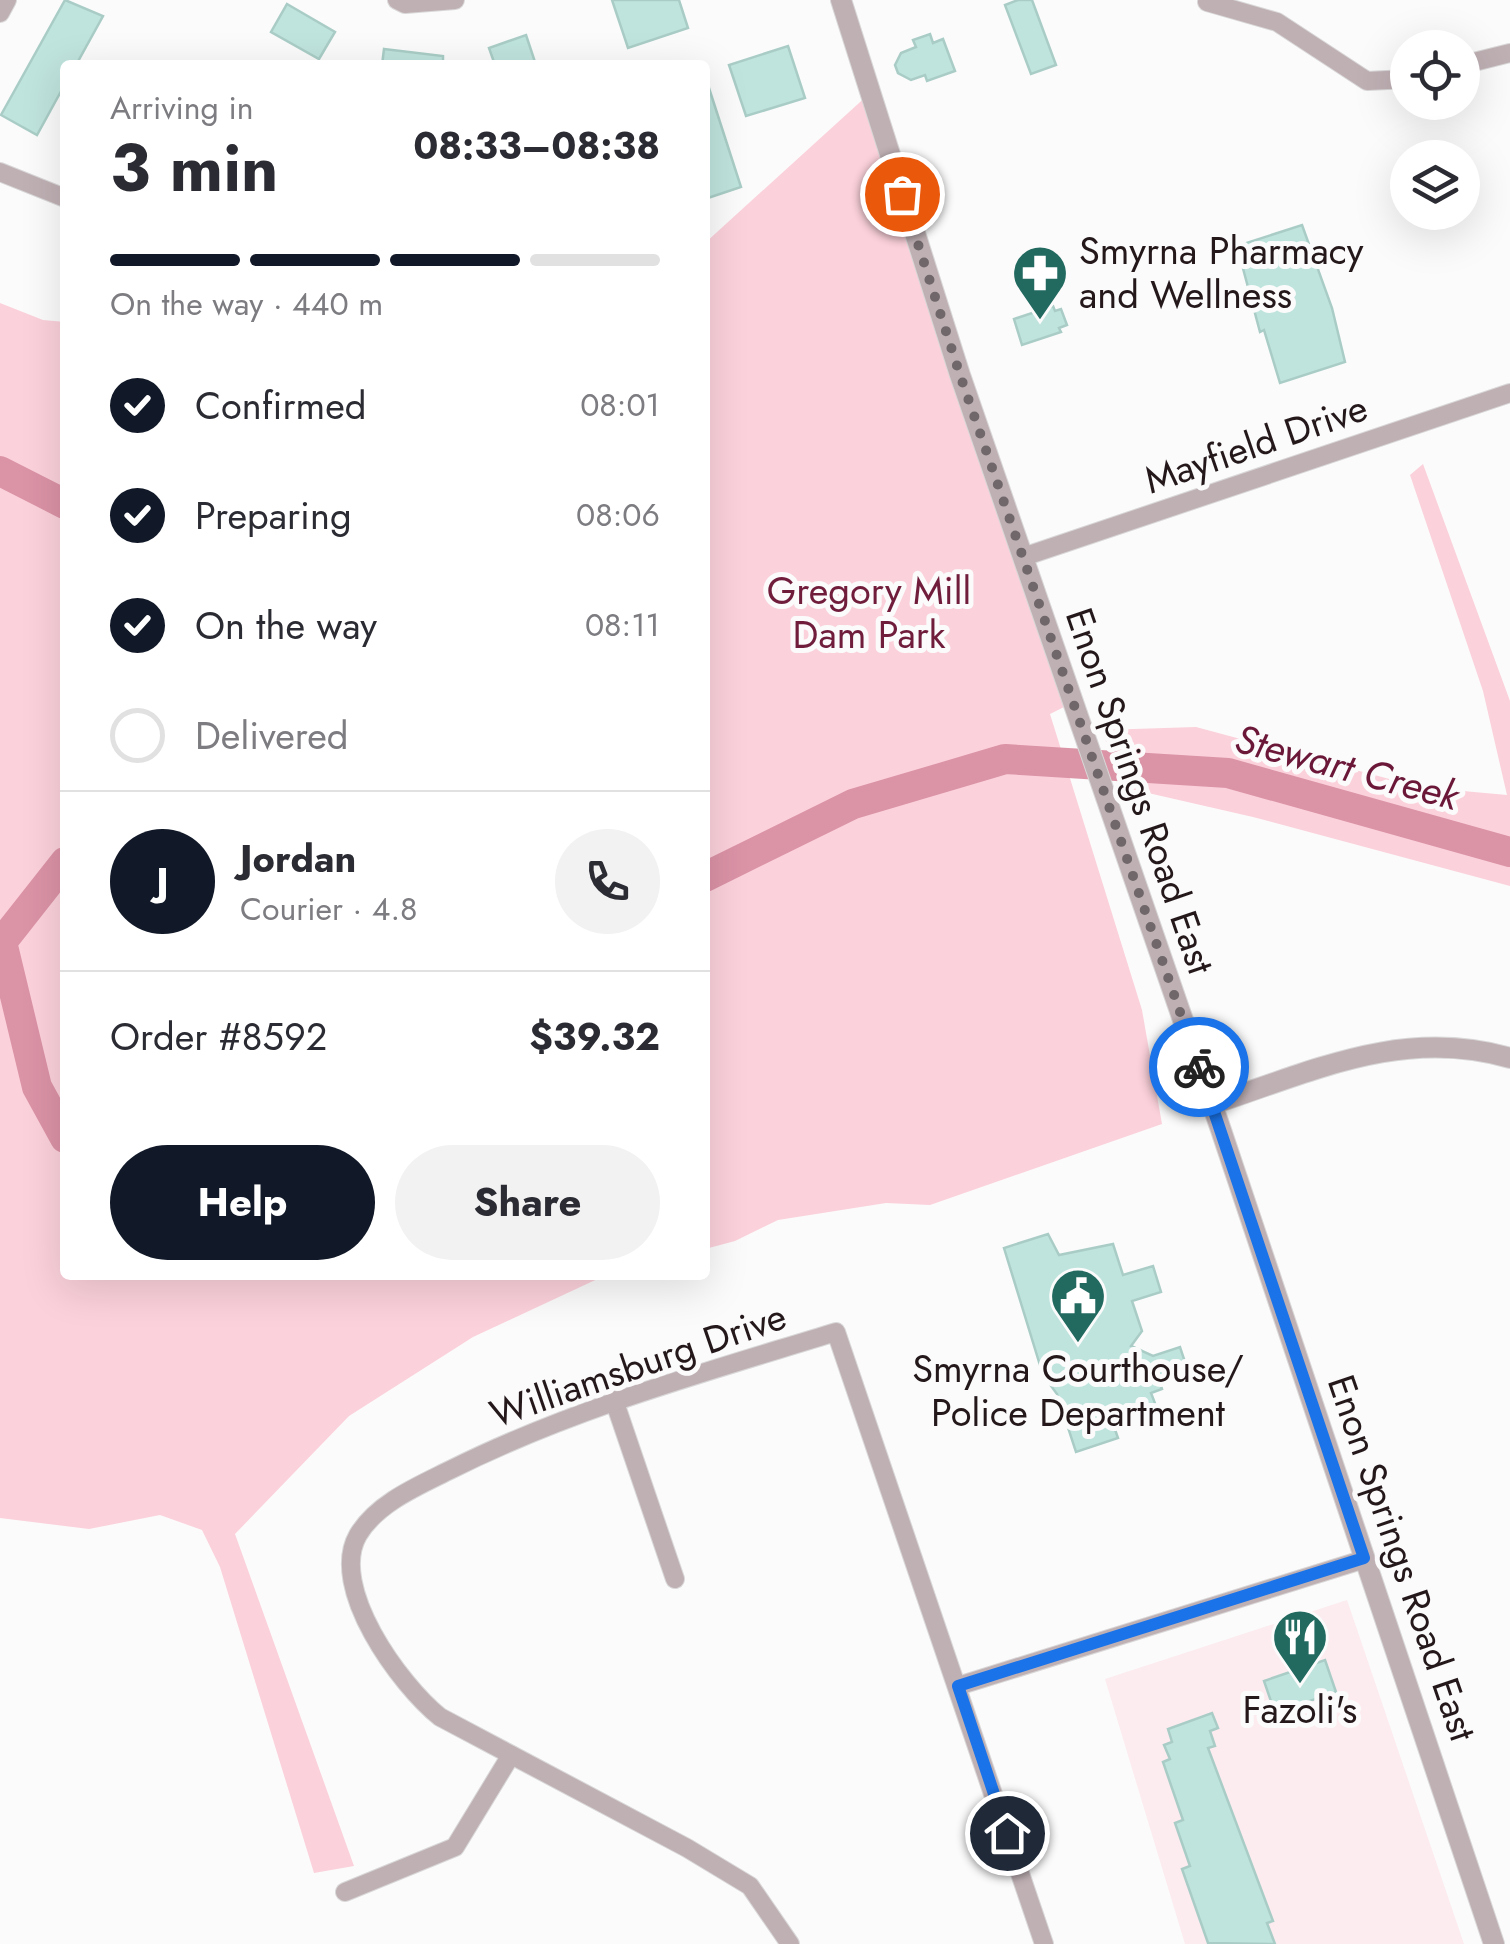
<!DOCTYPE html>
<html lang="en">
<head>
<meta charset="utf-8">
<style>
  :root { --surface:#fff; --page:#f2f2f3; --text:#2b2b33; --muted:#7c7c81; --line:#e1e1e2; --accent:#111827 }
  body { margin:0; font-family:Jost,sans-serif; background:var(--page); color:var(--text); height:100vh; display:flex; flex-direction:column; font-size:38px; white-space:nowrap }
  * { box-sizing:border-box; margin:0 }
  p { font-size:32px; color:var(--muted) }
  .icon { flex:none; width:55px; height:55px; fill:none; stroke:currentColor; stroke-width:2; stroke-linecap:round; stroke-linejoin:round }
  .map { position:relative; flex:1; overflow:hidden }
  .side { position:absolute; left:60px; top:60px; width:650px; height:1220px; display:flex; flex-direction:column; background:var(--surface); border-radius:10px; box-shadow:0 10px 40px #0002 }
  .side>* { flex:none }
  .buttons { position:absolute; left:1390px; top:30px; display:grid; gap:20px }
  .buttons a { display:grid; place-items:center; width:90px; height:90px; border-radius:50%; background:var(--surface); box-shadow:0 10px 40px #0002; font-size:50px }
  .pin { position:absolute; display:grid; place-items:center; width:85px; height:85px; color:#fff; margin:-42px; border:5px solid #fff; border-radius:50%; box-shadow:0 2px 10px #0007 }
  .courier { position:absolute; display:grid; place-items:center; width:100px; height:100px; margin:-50px; border:8px solid #1a73e8; border-radius:50%; background:#fff; color:#222; box-shadow:0 2px 12px #0007 }
  .summary em { font-style:normal; font-weight:700 }
  .summary div { display:flex; flex-direction:column-reverse }
  .summary { display:flex; align-items:center; justify-content:space-between; height:170px; padding:0 50px }
  h1 { font-size:65px; font-weight:700; line-height:75px }
  .bar { display:grid; grid-template-columns:repeat(4,1fr); gap:15px 10px; align-content:center; height:120px; padding:0 50px }
  .bar i { height:12px; border-radius:8px; background:var(--line) }
  .bar .on { background:var(--accent) }
  .bar p { grid-column:span 4 }
  .line { display:flex; align-items:center; gap:25px; padding:0 50px; border-top:2px solid var(--line) }
  .line div { flex:1 }
  .round { display:grid; place-items:center; flex:none; width:105px; height:105px; border-radius:52px; background:var(--page) }
  ol { padding:0 50px; list-style:none }
  li { display:flex; align-items:center; gap:30px; height:110px }
  li p { margin-inline-start:auto }
  li .icon { padding:10px; border-radius:50%; background:var(--accent); color:#fff; stroke-width:4 }
  li:last-child { color:var(--muted) }
  li i { width:55px; height:55px; border:5px solid var(--line); border-radius:50% }
  .button { display:flex; gap:20px; margin-top:auto; padding:20px 50px }
  .button a { flex:1; height:115px; border-radius:60px; background:var(--accent); color:#fff; font-size:40px; font-weight:700; line-height:115px; text-align:center }
  .button a+a { background:var(--page); color:var(--text) }
  .map>svg:first-child { display:block }
  .built { fill:#fcebef }
  .green { fill:#fbd1db }
  .lines { fill:none; stroke-linecap:round; stroke-linejoin:round }
  .river { stroke:#db93a6; stroke-width:30 }
  .building { fill:#bfe4dd; stroke:#a9cdc6; stroke-width:2.5 }
  .minor-casing { stroke:#d9d7d7; stroke-width:20 }
  .tertiary-casing { stroke:#d9d7d7; stroke-width:22 }
  .minor { stroke:#bfb0b4; stroke-width:18 }
  .tertiary { stroke:#bfb0b4; stroke-width:20 }
  .done { stroke:#6f6769; stroke-width:10; stroke-dasharray:0 18 }
  .route { stroke:#1a73e8; stroke-width:12 }
  .labels { text-anchor:middle; stroke-width:10; stroke-linejoin:round; paint-order:stroke }
  .poi-label { font-size:38px; fill:#24181b; stroke:#fbfbfb }
  .street-label { font-size:38px; fill:#24181b; stroke:#fbfbfb }
  .park-label { font-size:38px; fill:#701d3c; stroke:#fbfbfb }
  .water-label { font-size:40px; font-style:italic; fill:#6b1838; stroke:#fbfbfb }
</style>
</head>
<body>
<div class="map">
<svg width="1510" height="1944" viewBox="0 0 1510 1944">
  <rect width="100%" height="100%" fill="#fbfbfb"/>
  <path class="built" d="M1347,1600L1464,1944H1185L1105,1679Z"/>
  <g class="green">
    <path d="M870,93L1072,703L1050,714L1142,1010L1162,1124L930,1205L886,1203L778,1220L735,1241L705,1249V243Z"/>
    <path d="M0,303L43,320L65,322V1275H606L473,1337L349,1416L235,1534L354,1866L314,1873L220,1567L202,1530L160,1515L89,1529L0,1518Z"/>
    <path d="M1423,464L1510,701V886L1253,817L1122,787L1102,730L1196,727L1419,787L1507,795L1483,691L1410,475Z"/>
  </g>
  <g class="lines">
    <g class="river">
      <path d="M0,471L65,504"/>
      <path d="M65,862L2,942L37,1087L65,1138"/>
      <path d="M705,877L853,804L1005,759L1228,773L1510,852"/>
    </g>
  </g>
  <g class="building">
    <path d="M65,0L103,16L76,65H65V84L37,135L1,115Z"/>
    <path d="M612,0H679L688,28L628,48Z"/>
    <path d="M1018,0H1032L1056,65L1031,74L1005,5Z"/>
    <path d="M287,4L335,32L319,59L271,32Z"/>
    <path d="M930,34L933,43L943,39L955,71L927,81L925,75L911,80L898,73L895,65L901,53L916,47L913,40Z"/>
    <path d="M526,35L536,65H495L489,48Z"/>
    <path d="M788,46L805,98L746,116L729,65Z"/>
    <path d="M384,49L443,56V65H382Z"/>
    <path d="M708,85L741,187L705,199V86Z"/>
    <path d="M1302,225L1332,308L1345,362L1280,383L1264,330L1260,332L1237,246Z"/>
    <path d="M1053,306L1055,311L1061,309L1067,325L1059,328L1061,332L1022,345L1014,319Z"/>
    <path d="M1048,1234L1059,1255L1113,1244L1123,1275L1153,1266L1161,1292L1132,1301L1142,1331L1131,1346L1153,1356L1180,1347L1187,1368L1158,1377L1162,1389L1151,1393L1156,1406L1112,1421L1118,1438L1076,1452L1057,1394L1043,1375L1004,1248Z"/>
    <path d="M1325,1660L1336,1692L1275,1713L1264,1681Z"/>
    <path d="M1212,1713L1218,1728L1210,1731L1215,1746L1208,1748L1273,1921L1267,1923L1275,1944L1208,1943L1182,1869L1190,1866L1175,1823L1183,1820L1163,1762L1170,1759L1164,1745L1172,1742L1168,1729Z"/>
  </g>
  <g class="lines">
    <g class="minor-casing">
      <g id="minor">
        <path d="M397,0L405,4L455,0"/>
        <path d="M1207,2L1277,22L1367,81L1408,79"/>
        <path d="M0,13L7,0"/>
        <path d="M1462,65L1510,53"/>
        <path d="M0,172L65,198"/>
        <path d="M1023,557L1510,393"/>
        <path d="M614,1400L675,1579"/>
        <path d="M958,1686L1365,1559"/>
        <path d="M345,1892L455,1847L511,1755"/>
        <path d="M790,1944L750,1886L687,1848L440,1717C400,1685 328,1587 358,1535C377,1503 418,1486 450,1470C574,1408 703,1373 836,1332L1044,1944"/>
      </g>
    </g>
    <g class="tertiary-casing">
      <g id="tertiary">
        <path d="M841,0L960,375L1221,1130L1494,1944"/>
        <path d="M1213,1104C1313,1071 1404,1027 1510,1058"/>
      </g>
    </g>
    <use href="#minor" class="minor"/>
    <use href="#tertiary" class="tertiary"/>
  </g>
  <g class="lines">
    <path class="done" d="M902,194L960,375L1199,1067"/>
    <path class="route" d="M1007,1833L958,1686L1364,1558L1199,1067"/>
  </g>
  <defs>
    <g id="pharmacy-pin" transform="scale(2.875)"><path d="M0 17L-7.5 6A9.5 9.5 0 1 1 7.5 6Z" fill="#226a60" stroke="#fbfbfb"/><path d="M-2-6h4v4h4v4h-4v4h-4v-4h-4v-4h4Z" fill="#fff"/></g>
    <g id="civic-pin" transform="scale(2.875)"><path d="M0 17L-7.5 6A9.5 9.5 0 1 1 7.5 6Z" fill="#226a60" stroke="#fbfbfb"/><path d="M-.6-6.5H3V-4.5H.6V-3L4-1V1h2V6H-6V1h2V-1L-.6-3ZM-1.2 2.5V6h2.4V2.5Z" fill="#fff"/></g>
    <g id="restaurant-pin" transform="scale(2.875)"><path d="M0 17L-7.5 6A9.5 9.5 0 1 1 7.5 6Z" fill="#226a60" stroke="#fbfbfb"/><path d="M-5-6h1v4h1v-4h1v4h1v-4h1v5L-1.5 .5V6h-2V.5L-5-1ZM5-6V6H3V1.5H1.5Q1.5-4 5-6Z" fill="#fff"/></g>
  </defs>
  <g fill-rule="evenodd">
    <use href="#pharmacy-pin" x="1040" y="273"/>
    <use href="#civic-pin" x="1078" y="1296"/>
    <use href="#restaurant-pin" x="1300" y="1637"/>
  </g>
  <g class="labels">
    <g class="poi-label">
      <text x="1079" y="264" text-anchor="start">Smyrna Pharmacy<tspan x="1079" dy="44">and Wellness</tspan></text>
      <text x="1078" y="1382">Smyrna Courthouse/<tspan x="1078" dy="44">Police Department</tspan></text>
      <text x="1300" y="1723">Fazoli's</text>
    </g>
    <g class="street-label">
      <text transform="translate(1256 444) rotate(-19)" y="13">Mayfield Drive</text>
      <text transform="translate(1140 791) rotate(71)" y="13">Enon Springs Road East</text>
      <text transform="translate(638 1365) rotate(-19)" y="13">Williamsburg Drive</text>
      <text transform="translate(1402 1558) rotate(71)" y="13">Enon Springs Road East</text>
    </g>
    <g class="park-label">
      <text x="869" y="604">Gregory Mill<tspan x="869" dy="44">Dam Park</tspan></text>
    </g>
    <g class="water-label">
      <text transform="translate(1347 767) rotate(15)" y="14">Stewart Creek</text>
    </g>
  </g>
</svg>
<div class="buttons">
<a><svg class="icon" aria-label="locate" viewBox="0 0 24 24"><circle cx="12" cy="12" r="6"/><path d="M12 2v4M12 18v4M2 12h4M18 12h4"/></svg></a>
<a><svg class="icon" aria-label="layers" viewBox="0 0 24 24"><path d="M12 4l9 5-9 5-9-5zM3 14l9 5 9-5"/></svg></a>
</div>
<div class="pin" style="left:902px;top:194px;background:#ea580c"><svg class="icon" aria-label="bag" viewBox="0 0 24 24"><path d="M5 8h14l-1 12H6zM9 8a3 3 0 0 1 6 0"/></svg></div>
<div class="pin" style="left:1007px;top:1833px;background:#1f2937"><svg class="icon" aria-label="home" viewBox="0 0 24 24"><path d="M3 11l9-7 9 7M6 9v11h12V9"/></svg></div>
<div class="courier" style="left:1199px;top:1067px"><svg class="icon" aria-label="bike" viewBox="0 0 24 24"><circle cx="6" cy="16" r="4"/><circle cx="18" cy="16" r="4"/><path d="M6 16l4-8h5l3 8M10 8l3 8H6M13 5h3"/></svg></div>
<section class="side">
<div class="summary"><div><h1>3 min</h1><p>Arriving in</p></div><em>08:33–08:38</em></div>
<div class="bar"><i class="on"></i><i class="on"></i><i class="on"></i><i></i><p>On the way · 440 m</p></div>
<ol>
<li><svg class="icon" aria-label="check" viewBox="0 0 24 24"><path d="M5 12l5 5 9-10"/></svg>Confirmed<p>08:01</p></li>
<li><svg class="icon" aria-label="check" viewBox="0 0 24 24"><path d="M5 12l5 5 9-10"/></svg>Preparing<p>08:06</p></li>
<li><svg class="icon" aria-label="check" viewBox="0 0 24 24"><path d="M5 12l5 5 9-10"/></svg>On the way<p>08:11</p></li>
<li><i></i>Delivered</li>
</ol>
<div class="line" style="height:180px"><b class="round" style="background:var(--accent);color:#fff">J</b><div><b>Jordan</b><p>Courier · 4.8</p></div><a class="round"><svg class="icon" aria-label="phone" viewBox="0 0 24 24"><path d="M5 4h4l2 5-3 2q2 4 5 5l2-3 5 2v4C11 20 4 13 5 4z"/></svg></a></div>
<div class="line" style="height:130px"><div>Order #8592</div><b>$39.32</b></div>
<div class="button"><a>Help</a><a>Share</a></div>
</section>
</div>
</body>
</html>
